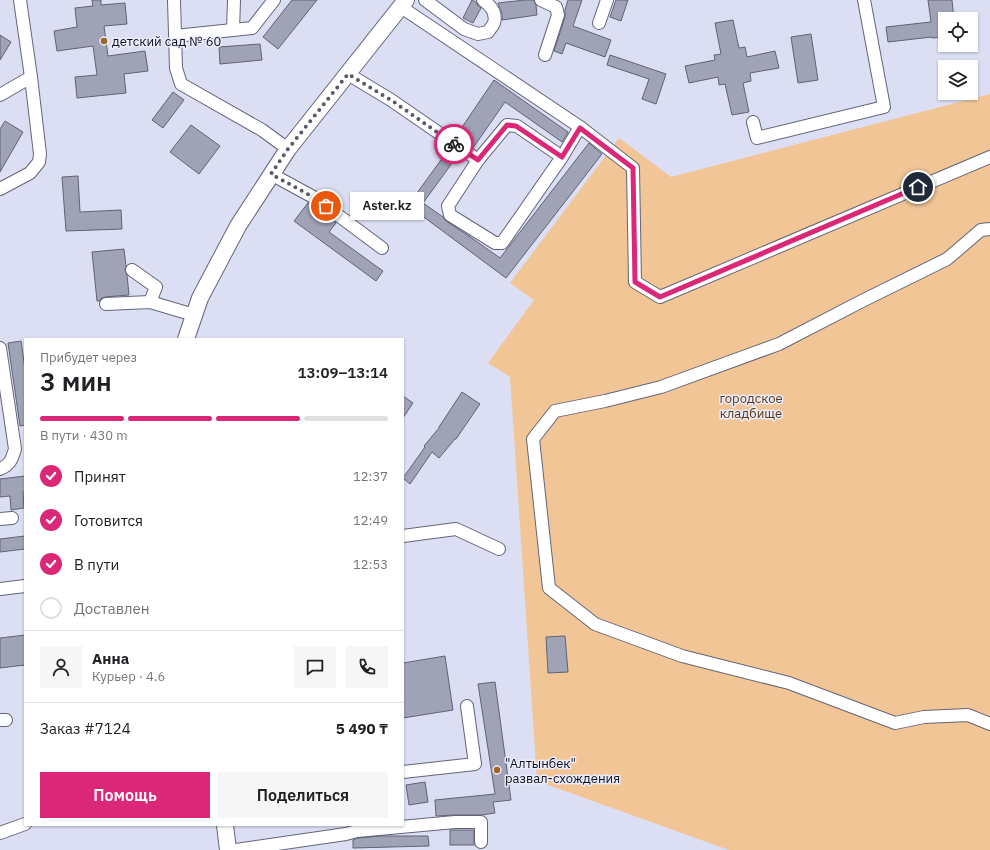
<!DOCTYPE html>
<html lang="ru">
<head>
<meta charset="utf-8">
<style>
  :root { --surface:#fff; --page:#f6f6f6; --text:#202124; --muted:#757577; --line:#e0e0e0; --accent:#db2777 }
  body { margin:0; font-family:"IBM Plex Sans",sans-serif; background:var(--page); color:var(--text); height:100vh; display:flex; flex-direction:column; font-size:15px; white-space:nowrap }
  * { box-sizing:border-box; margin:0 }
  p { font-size:13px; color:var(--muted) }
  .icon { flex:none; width:22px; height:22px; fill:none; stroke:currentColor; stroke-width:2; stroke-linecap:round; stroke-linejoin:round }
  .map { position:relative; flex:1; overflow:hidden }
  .sheet { position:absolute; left:24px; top:338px; width:380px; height:488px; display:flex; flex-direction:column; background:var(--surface); border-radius:0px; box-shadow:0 1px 3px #0004 }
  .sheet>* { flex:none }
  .tools { position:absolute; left:938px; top:12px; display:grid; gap:8px }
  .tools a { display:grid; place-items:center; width:40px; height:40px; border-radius:0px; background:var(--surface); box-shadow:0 1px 3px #0004; font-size:20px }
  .pin { position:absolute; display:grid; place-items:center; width:34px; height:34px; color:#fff; margin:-17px; border:2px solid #fff; border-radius:50%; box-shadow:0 1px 4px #0007 }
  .courier { position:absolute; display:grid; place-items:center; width:40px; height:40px; margin:-20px; border:3px solid #db2777; border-radius:50%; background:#fff; color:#222; box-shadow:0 1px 5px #0007 }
  .bubble { position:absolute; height:28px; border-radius:0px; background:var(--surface); box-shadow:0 1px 3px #0004; font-size:13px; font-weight:600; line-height:28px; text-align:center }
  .overview em { font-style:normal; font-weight:600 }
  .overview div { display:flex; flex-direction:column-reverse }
  .overview { display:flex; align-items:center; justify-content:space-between; height:68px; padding:0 16px }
  h1 { font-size:26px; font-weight:600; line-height:30px }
  .bar { display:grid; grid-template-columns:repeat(4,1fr); gap:6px 4px; align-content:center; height:48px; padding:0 16px }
  .bar i { height:5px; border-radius:3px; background:var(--line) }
  .bar .current { background:var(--accent) }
  .bar p { grid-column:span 4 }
  .line { display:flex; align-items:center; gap:10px; padding:0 16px; border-top:1px solid var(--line) }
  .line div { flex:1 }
  .round { display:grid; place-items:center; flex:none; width:42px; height:42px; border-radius:0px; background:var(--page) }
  ol { padding:0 16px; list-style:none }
  li { display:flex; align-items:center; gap:12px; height:44px }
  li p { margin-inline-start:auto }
  li .icon { padding:4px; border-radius:50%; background:var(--accent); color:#fff; stroke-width:4 }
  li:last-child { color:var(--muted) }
  li i { width:22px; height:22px; border:2px solid var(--line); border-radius:50% }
  .primary-button { display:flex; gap:8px; margin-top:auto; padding:8px 16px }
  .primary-button a { flex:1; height:46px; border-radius:0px; background:var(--accent); color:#fff; font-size:16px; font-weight:600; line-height:46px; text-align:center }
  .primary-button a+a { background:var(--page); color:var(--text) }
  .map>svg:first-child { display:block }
  .green { fill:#f2c596 }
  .building { fill:#a0a2b6; stroke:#606275 }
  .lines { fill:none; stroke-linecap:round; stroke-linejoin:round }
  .minor-casing { stroke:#636577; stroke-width:14 }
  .major-casing { stroke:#636577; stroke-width:18 }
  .minor { stroke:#fff; stroke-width:12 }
  .major { stroke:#fff; stroke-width:16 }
  .done { stroke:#595a66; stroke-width:4; stroke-dasharray:0 7.2 }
  .route { stroke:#db2777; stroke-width:5 }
  .poi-dot { fill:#9d6621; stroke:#eaecfe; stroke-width:1.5 }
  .labels { text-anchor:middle; stroke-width:3; stroke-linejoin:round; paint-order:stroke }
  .poi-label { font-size:13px; fill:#12131a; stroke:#eaecfe; text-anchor:start }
  .park-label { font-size:13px; fill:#5c390e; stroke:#eaecfe }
</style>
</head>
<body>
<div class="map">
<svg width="990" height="850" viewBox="0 0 990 850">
  <rect width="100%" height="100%" fill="#dcdff4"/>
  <path class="green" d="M990,94V850H729L537,781L510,377L488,363L534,300L510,283L619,138L671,177Z"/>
  <g class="building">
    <path d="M92,0H101V5L125,3L127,24L104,26L108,56L145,51L148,71L124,74L126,93L77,98L75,77L97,75L93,46L57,51L54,31L77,27L75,8L93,6Z"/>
    <path d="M292,0H317L278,49L263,37Z"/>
    <path d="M472,0L476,2L478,6L481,8L473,23L463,18Z"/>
    <path d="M525,0H534L536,5L537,15L502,20V14L498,3Z"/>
    <path d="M568,0H582L573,26L611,40L605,57L566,43L562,54L554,51L565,17V10Z"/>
    <path d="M616,0H628L621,21L610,17Z"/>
    <path d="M928,0H952L954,19H945V37L932,38V37L888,42L886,27L931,22Z"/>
    <path d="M733,20L739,48L745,47L747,57L775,51L779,68L750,73L751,81L743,83L749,112L732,115L725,84L719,85L718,77L689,83L685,66L715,60L714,55L721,54L715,23Z"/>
    <path d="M811,34L818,80L798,83L791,37Z"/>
    <path d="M0,35L11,42L0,60Z"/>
    <path d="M260,44L262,60L220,64L219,47Z"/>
    <path d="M610,55L666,74L656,104L642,99L649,79L607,65Z"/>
    <path d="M494,80L568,132L562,142L505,102L473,148L456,136Z"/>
    <path d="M173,92L184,100L163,128L152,120Z"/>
    <path d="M5,121L23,132L0,172V129Z"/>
    <path d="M191,125L220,146L199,174L170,152Z"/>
    <path d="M589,143L602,154L506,278L417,212L415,214L406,208L449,149L458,155L423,203L443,217L446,221L466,234L500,258Z"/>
    <path d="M78,176L80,212L121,210L122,229L66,231L62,177Z"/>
    <path d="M308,203L336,223L329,232L383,271L376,281L294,221Z"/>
    <path d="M124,249L126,266L125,270L127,275L129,295L105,297L102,298L99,301H97L92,252Z"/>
    <path d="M21,341L25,369V425L20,426L8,343Z"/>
    <path d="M462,392L480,404L456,439H455L439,458L432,452L410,484L403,478L425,447L424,446L439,428V427Z"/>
    <path d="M403,396L413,403L403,418Z"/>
    <path d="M25,476V492H23L24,508L11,510L10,496L0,497V479Z"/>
    <path d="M25,536V549L0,552V539Z"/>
    <path d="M25,635V665L0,668V638Z"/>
    <path d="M565,636L568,672L548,673L546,637Z"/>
    <path d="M445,656L453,710L403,718V663Z"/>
    <path d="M495,682L511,800L493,802L495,813L481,815H454L436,816L435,800L495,794L478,684Z"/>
    <path d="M425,782L428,802L409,805L406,785Z"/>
    <rect x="450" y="830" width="24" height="15"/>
    <path d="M381,836H428L429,846L353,848V840L358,838Z"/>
  </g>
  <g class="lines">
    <g class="minor-casing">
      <g id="minor">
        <path d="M174,0L176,68L181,84L262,130L288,149"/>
        <path d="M425,0L464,29L478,34L488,32C489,30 493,26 494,23C497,13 490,5 483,0"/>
        <path d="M541,0L556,7L558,15L545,55"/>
        <path d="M401,7L580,127L562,157L502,243H495L450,215L448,206L478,160L507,125L517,126L562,157"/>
        <path d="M599,23L607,0"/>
        <path d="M233,30L234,0"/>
        <path d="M175,36L252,28L274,0"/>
        <path d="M348,74L391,100L478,160"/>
        <path d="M0,95L31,77"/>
        <path d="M753,122L757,138L884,107L864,0"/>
        <path d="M580,127L633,168L635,282L660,297L990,157"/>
        <path d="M271,174L315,198L382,248"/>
        <path d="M0,189L30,173L39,162L40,154L31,77L20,0"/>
        <path d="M990,229L981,230L947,259L862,301L779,344L661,387L605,401L555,411L533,439L549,588L595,624L682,656L789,683L895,723L924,717L968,715L990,724"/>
        <path d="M132,270L156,287L150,302"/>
        <path d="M106,304L150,302L194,315"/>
        <path d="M0,348L15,449C12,459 10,465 0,469"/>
        <path d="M0,519L12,518"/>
        <path d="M403,536L456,529L499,549"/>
        <path d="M0,589L25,586"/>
        <path d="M0,720H6"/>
        <path d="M403,772L475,764L467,706"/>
        <path d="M0,833L25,824"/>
        <path d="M236,850L346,834L357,831L455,822H481V842"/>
      </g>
    </g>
    <g class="major-casing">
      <g id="major">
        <path d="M186,339L200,298L238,226L288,149L406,0"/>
        <path d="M225,825L228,850"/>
      </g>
    </g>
    <use href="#minor" class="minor"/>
    <use href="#major" class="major"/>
  </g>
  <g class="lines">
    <path class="done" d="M326,206L315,198L271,174L288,149L348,74L391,100L454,144"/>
    <path class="route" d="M454,144L478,160L507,125L516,126L562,157L580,128L633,168L635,282L660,297L918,187"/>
  </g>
  <g class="poi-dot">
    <circle cx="104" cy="41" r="4"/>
    <circle cx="497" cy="770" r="4"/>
  </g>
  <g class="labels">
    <g class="poi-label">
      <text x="112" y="46">детский сад № 60</text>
      <text x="505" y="768">"Алтынбек"<tspan x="505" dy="15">развал-схождения</tspan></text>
    </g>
    <g class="park-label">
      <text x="751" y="403">городское<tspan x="751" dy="15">кладбище</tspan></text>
    </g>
  </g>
</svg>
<div class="tools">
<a><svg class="icon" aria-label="locate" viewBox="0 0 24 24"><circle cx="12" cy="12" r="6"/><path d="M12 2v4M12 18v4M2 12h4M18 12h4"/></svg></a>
<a><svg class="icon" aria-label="layers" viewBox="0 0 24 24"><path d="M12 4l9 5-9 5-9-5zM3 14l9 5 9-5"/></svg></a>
</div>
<div class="pin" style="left:326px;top:206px;background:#ea580c"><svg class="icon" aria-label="bag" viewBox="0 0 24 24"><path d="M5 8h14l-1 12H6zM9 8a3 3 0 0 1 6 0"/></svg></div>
<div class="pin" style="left:918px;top:187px;background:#1f2937"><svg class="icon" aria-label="home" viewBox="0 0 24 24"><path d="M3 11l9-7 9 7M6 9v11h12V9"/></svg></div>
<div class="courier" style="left:454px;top:144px"><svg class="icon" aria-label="bike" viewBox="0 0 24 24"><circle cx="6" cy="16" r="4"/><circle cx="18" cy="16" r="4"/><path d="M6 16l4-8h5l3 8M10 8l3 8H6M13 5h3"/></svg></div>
<div class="bubble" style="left:350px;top:192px;width:74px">Aster.kz</div>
<section class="sheet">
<div class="overview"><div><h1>3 мин</h1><p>Прибудет через</p></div><em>13:09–13:14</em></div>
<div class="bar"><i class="current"></i><i class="current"></i><i class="current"></i><i></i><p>В пути · 430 m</p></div>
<ol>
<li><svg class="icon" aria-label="check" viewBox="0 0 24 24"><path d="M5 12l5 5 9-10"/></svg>Принят<p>12:37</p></li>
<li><svg class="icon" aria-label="check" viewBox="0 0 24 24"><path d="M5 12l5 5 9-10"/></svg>Готовится<p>12:49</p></li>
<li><svg class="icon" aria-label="check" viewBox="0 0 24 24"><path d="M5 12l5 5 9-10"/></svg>В пути<p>12:53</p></li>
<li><i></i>Доставлен</li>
</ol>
<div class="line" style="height:72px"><a class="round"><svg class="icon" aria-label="person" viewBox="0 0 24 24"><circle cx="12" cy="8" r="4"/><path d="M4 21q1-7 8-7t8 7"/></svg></a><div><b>Анна</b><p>Курьер · 4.6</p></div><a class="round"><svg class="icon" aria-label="chat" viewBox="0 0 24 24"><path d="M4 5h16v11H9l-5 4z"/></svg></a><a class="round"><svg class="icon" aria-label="phone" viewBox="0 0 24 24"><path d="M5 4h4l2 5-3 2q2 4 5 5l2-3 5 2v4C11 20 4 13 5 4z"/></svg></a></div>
<div class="line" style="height:52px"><div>Заказ #7124</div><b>5 490 ₸</b></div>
<div class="primary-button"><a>Помощь</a><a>Поделиться</a></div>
</section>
</div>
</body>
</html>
